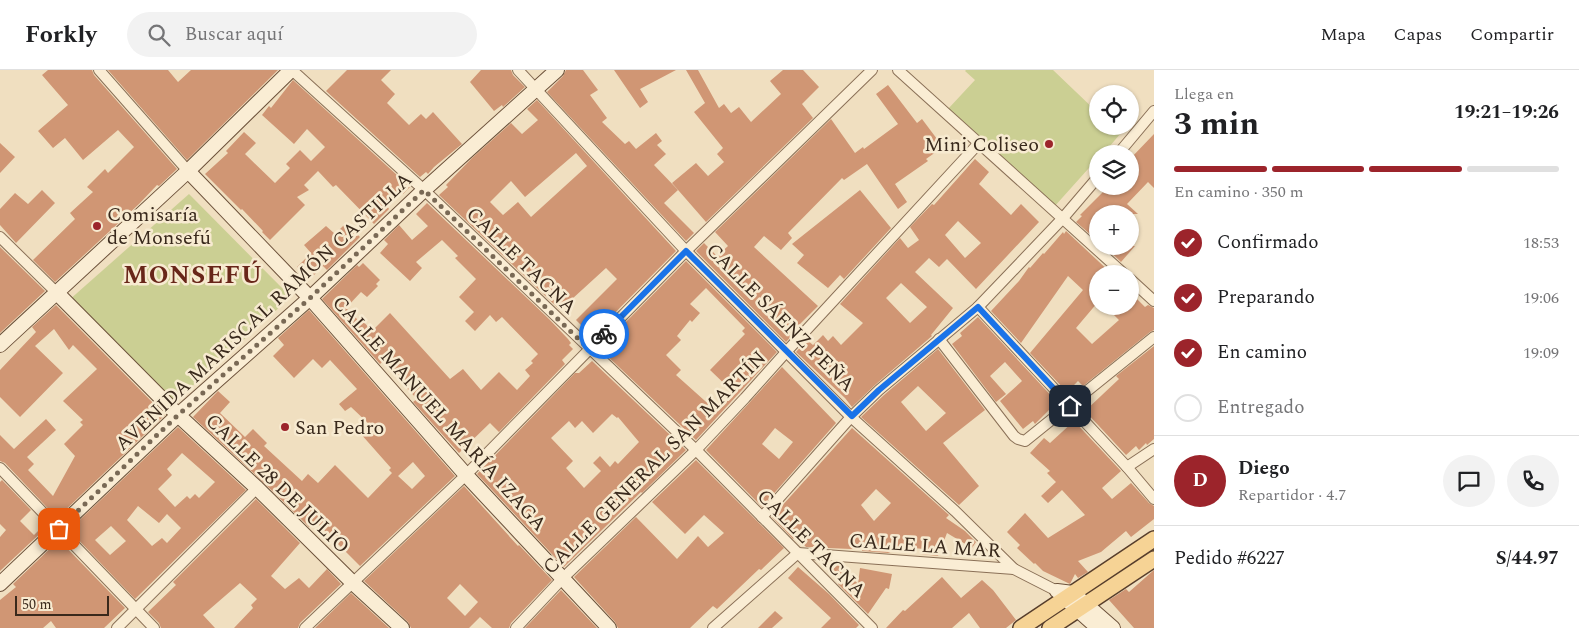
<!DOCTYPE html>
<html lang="es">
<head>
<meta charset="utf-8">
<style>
  :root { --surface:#fff; --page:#f2f2f2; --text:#202124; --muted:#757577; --line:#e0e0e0; --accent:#9c242b }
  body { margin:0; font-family:Spectral,serif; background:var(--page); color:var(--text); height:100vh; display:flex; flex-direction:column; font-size:19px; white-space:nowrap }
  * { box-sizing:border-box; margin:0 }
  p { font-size:16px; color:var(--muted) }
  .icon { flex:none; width:28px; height:28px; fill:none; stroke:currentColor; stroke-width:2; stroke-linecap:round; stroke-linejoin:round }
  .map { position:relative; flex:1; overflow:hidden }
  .panel { display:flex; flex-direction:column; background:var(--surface); width:425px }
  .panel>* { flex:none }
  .buttons { position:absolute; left:1089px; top:15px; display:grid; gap:10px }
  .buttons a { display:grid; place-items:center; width:50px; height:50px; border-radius:50%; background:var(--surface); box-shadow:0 1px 4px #0004; font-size:25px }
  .scale { position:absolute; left:15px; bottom:12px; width:94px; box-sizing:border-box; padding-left:5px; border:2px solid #39291c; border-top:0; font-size:14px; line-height:18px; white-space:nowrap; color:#39291c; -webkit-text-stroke:4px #f7ead0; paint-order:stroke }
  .pin { position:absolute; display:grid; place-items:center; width:42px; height:42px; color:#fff; margin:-21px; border-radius:10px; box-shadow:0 2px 8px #0006 }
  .courier { position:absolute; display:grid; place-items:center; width:50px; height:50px; margin:-25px; border:4px solid #1a73e8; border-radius:50%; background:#fff; color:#222; box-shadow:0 1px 6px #0007 }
  .headline em { font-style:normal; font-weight:700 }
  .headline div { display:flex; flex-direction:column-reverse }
  .headline { display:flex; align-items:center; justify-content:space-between; height:85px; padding:0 20px }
  h1 { font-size:32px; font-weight:700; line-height:38px }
  .bar { display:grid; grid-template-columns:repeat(4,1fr); gap:8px 5px; align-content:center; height:60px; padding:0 20px }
  .bar i { height:6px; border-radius:4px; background:var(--line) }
  .bar .selected { background:var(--accent) }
  .bar p { grid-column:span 4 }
  .line { display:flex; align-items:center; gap:12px; padding:0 20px; border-top:1px solid var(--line) }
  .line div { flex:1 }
  .round { display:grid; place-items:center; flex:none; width:52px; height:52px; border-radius:26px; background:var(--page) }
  ol { padding:0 20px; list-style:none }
  li { display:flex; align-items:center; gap:15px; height:55px }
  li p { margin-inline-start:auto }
  li .icon { padding:5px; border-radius:50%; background:var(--accent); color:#fff; stroke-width:4 }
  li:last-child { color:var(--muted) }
  li i { width:28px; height:28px; border:2px solid var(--line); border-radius:50% }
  header { display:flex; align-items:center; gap:30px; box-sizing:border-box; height:70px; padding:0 25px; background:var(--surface); border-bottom:1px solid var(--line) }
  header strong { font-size:24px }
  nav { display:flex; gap:28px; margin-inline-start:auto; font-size:18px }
  .search { width:350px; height:45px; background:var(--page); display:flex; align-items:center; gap:12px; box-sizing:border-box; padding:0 18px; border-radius:28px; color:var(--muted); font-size:19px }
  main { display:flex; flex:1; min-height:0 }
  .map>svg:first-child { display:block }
  .green { fill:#cbcf93 }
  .building { fill:#d09674; fill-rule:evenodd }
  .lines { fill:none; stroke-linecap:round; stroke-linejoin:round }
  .street-casing { stroke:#8a7057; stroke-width:12 }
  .secondary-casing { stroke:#6c513a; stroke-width:16 }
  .primary-casing { stroke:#573e2c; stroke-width:18 }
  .street { stroke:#faedd4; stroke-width:10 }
  .secondary { stroke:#faedd4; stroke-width:14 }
  .primary { stroke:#f6d395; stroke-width:15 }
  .done { stroke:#796955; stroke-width:5; stroke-dasharray:0 9 }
  .route { stroke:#1a73e8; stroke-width:6 }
  .poi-dot { fill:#9c242b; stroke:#f7ead0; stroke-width:2 }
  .labels { text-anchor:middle; stroke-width:5; stroke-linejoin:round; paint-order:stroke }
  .poi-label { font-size:20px; fill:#39291c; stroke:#f7ead0; text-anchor:start }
  .street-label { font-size:20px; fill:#39291c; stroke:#f7ead0 }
  .district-label { font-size:25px; font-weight:bold; letter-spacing:1px; fill:#682619; stroke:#f7ead0 }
</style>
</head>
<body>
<header>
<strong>Forkly</strong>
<div class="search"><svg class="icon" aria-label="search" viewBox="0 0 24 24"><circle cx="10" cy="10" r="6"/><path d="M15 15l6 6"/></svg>Buscar aquí</div>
<nav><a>Mapa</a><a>Capas</a><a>Compartir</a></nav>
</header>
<main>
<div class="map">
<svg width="1154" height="558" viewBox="0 0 1154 558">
  <rect width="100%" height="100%" fill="#f0dfc0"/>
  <g class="green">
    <path d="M966,0H1053L1097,42L1098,56H1114L1121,63L1103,84H1098L1097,89L1054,137L948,39L975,10L965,1Z"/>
    <path d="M189,124L291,227L169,337L68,231Z"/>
  </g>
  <g class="building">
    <path d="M48,0H92L94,5L177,99L159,116L157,115L139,134L55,212L33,190L75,149L70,143L93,122L87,117L105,99L108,103L134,77L118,60L83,90L65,68L53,78L38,61L68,35L42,5Z"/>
    <path d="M108,0H168L178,12L191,0H278L187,90Z"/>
    <path d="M347,0H391L381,10L395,24L387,33L409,55L421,44L426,49L433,42L462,74L434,97L428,104L426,102L420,107L326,21Z"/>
    <path d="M481,0H511L513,5L525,17L503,37L502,35L494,41L470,12Z"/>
    <path d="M566,0H583L598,20L590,25L607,48L602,52L625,74L629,71L636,79L656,63L662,71L657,75L666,84L654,95L678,120L664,133L694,163L686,171L547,22L563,6Z"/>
    <path d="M614,0H676L640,19L648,32L640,38Z"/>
    <path d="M686,0H698L719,38L724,34L731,43L739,37L751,52L781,24L770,11L783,0H803L819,17L802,34L813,48L706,152L672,113L696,93L708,106L724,92L717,84L723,78L694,42L705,33Z"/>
    <path d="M293,10L410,117L403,124L401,122L387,136L389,139L374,154L336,115L333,117L318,101L304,115L309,120L297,127L305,135L270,170L262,162L263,161L242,139L241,140L205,104L228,83L226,81L244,62L256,73L245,84L275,113L290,98L286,94L300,80L311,91L325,77L307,59L294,74L262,45L269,36L271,38Z"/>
    <path d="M888,15L917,53L922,49L943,77L926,89L928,91L895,114L907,132L898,139L867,94L844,110L842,108L788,163L792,168L781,180L764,166L754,177L818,236L795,259L796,261L786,272L696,181L704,173L717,186L728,176L715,162L831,49L855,83L863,77L864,79L898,54L876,24Z"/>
    <path d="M537,30L676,181L604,254L601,251L589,263L576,250L617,209L606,198L560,240L439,125L448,117L446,115L472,88L511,53L522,64L538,50L527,39ZM576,83L587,96L531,147L518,132L503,145L490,132L511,111L525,127Z"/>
    <path d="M1154,64V118L1148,112L1127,134L1138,144H1098V171L1076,152L1082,146L1080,145L1109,116H1130V89Z"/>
    <path d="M0,73L15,87L0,103Z"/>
    <path d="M975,89L989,102L979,114L1011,145L1021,134L1039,152L976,219L947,189L939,197L929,188L915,202L953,238L931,265L932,266L875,315L852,337L845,328L796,282L807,270L813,275L823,265L828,271L833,266L841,275L863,253L840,234L900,168L908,178L919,170L910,157L932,134L934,135ZM958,151L981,173L965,188L945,165ZM901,213L927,237L910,253L886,228Z"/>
    <path d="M42,120L55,133L16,173L0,155V139L15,123L28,134Z"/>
    <path d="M860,120L891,158L844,209L840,205L828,218L797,193L804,185L792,174Z"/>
    <path d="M427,133L549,249L568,269L571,273L569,275L573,279L562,290L565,294L499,362L490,353L459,383L413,332L417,329L401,312L402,311L396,303L383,291L380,294L322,229L357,195L359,197L363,193L380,210L376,214L378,216L367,227L361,222L346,238L359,251L361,249L372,261L390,243L450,309L463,299L481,320L499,302L517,320L530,306L525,300L533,293L531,291L538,284L502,247L496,252L490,245L475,261L465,251L474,242L459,227L476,209L455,188L458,186L442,170L416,192L422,198L410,211L380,183L388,174L384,170L399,155L412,170L428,156L416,144Z"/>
    <path d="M346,153L360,167L327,200L323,196L309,210L297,197L311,183L304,175L326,156L335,164Z"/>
    <path d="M1066,161L1112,204H1098V232L1076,258L1092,274L1119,250L1105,236H1130V222L1145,237L1148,235L1154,238V260L1150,262L1083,316L1078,311L1067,322L1030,283L1083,220L1068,206L1021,273L991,241L1019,211L1029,197L1030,198L1043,183L1044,184L1063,162L1064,164Z"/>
    <path d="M1104,176H1135L1121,192Z"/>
    <path d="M0,177L45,221L0,263Z"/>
    <path d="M686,191L777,282L696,370L602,281L616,266L614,264ZM706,218L745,258L742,261L745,264L710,300L733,322L714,339L676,305L681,300L666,285L681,270L677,266L690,250L692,252L700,243L690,234Z"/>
    <path d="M56,235L165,345L57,448L5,393L0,391V365L14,379L46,349L56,360L27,387L34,394L28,400L53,426L75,386L64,374L83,355L80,352L83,350L63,331L97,299L73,275L69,280L54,259L35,276L63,303L20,347L0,327V300L36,262L32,257Z"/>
    <path d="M309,240L455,406L360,496L315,451L309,457L263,412L193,347L218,321L230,332L220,343L245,367L253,359L267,373L264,376L302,411L308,404L318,413L335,395L368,428L392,403L389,400L391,398L360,363L369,354L351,337L345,341L339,334L357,319L330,290L322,298L313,289L294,308L273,286L284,275L278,268ZM413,392L425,406L412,419L398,406Z"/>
    <path d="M978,247L1057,332L1035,354L1033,351L1023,359L1000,331L1022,311L1005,292L990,306L1006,324L996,332L952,274L962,266L960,263Z"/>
    <path d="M1154,276V369L1147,375L1146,373L1139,380L1136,376L1126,385L1085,341L1119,309L1116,306Z"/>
    <path d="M938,279L985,340L943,373L979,416L959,435L861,347L884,325ZM918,316L946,343L926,361L901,332Z"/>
    <path d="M592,291L686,380L642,423L641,422L564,497L477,404L575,303H579ZM612,344L617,348L618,347L639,372L618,394L615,391L610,397L600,386L593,393L601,401L584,418L566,398L573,391L551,368L569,351L575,358L582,351L593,363Z"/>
    <path d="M782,297L836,353L762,437L706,380ZM775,358L793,372L779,389L762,374Z"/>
    <path d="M1074,351L1121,401L1102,418L1112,429L1131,413L1149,433L1154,436V449L1131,467L1126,461L1101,482L1078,491L1088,502L1078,508L1075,504L1070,514L1043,501L1035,493L1034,494L1017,478L1020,475L1007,462L1025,443L1048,468L1085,445L1062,420L1048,433L1041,426L1056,412L1047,403L1050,401L1030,383L1044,368L1050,373Z"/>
    <path d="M178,357L246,420L135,529L69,460ZM182,383L215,412L199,428L195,424L190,429L187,426L175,437L158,419L172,405L167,399ZM138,436L159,453L167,444L181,458L167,473L162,468L152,476L127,450ZM111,456L126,471L110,485L95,470Z"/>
    <path d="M852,358L949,445L946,448L965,461L976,472L972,478L947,463L938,486L920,484L924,479L903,477L888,483L862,481L863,478L851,479L828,478L821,470L813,477H806L796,466L793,469L772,447ZM876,419L891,433L874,451L861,435Z"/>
    <path d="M696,390L784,478L761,500L759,499L717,539L713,536L690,558H618L615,552L574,507L636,447L677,489L698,466L708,477L724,463L704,445L685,464L652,432Z"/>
    <path d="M2,410L31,440L20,451L34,465L45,454L47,457L0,501V467L6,460L0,454V412Z"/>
    <path d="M464,416L518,476L519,475L552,510L511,553L509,558H492L480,547L469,558H411L408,552L364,511ZM460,514L478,532L465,546L447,528Z"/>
    <path d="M256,429L300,473L271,506L285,519L299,508L309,518L327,499L341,514L300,553L298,558H234L253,538L251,535L257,529L240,513L203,545L215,558H161L159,553L148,542L176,515L173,512Z"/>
    <path d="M59,470L125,538L104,558H56L51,551L43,558H0V530L16,517L13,514Z"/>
    <path d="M839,494L858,514L860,498L892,504L889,519L886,518L868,544L838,514L841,511L831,501Z"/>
    <path d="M798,497L829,524L859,555L856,558H821L831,548L788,508Z"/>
    <path d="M1154,500V558H1134L1109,530L1126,519L1129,522Z"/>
    <path d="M942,507L961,528L982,510L993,520L1016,550L1006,558H980L969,543L952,558H886L903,540L905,541Z"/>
    <path d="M561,520L597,558H525Z"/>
    <path d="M351,523L389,558H315Z"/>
    <path d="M775,541L783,548L772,558H758Z"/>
  </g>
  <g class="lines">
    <g class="street-casing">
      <g id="street">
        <path d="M99,0L188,101"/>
        <path d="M292,0L424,120L696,380L872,558"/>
        <path d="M518,0L686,181L851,347L955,441L1014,499L1057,521"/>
        <path d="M898,0L1124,204"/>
        <path d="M1118,84L1154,41"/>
        <path d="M0,167L56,222"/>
        <path d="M1130,209L1154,231"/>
        <path d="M978,237L1127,397L1154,429"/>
        <path d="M939,269L1014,366L1018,369L1025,371L1154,267"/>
        <path d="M1127,397L1154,379"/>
        <path d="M0,398L154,558"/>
        <path d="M762,447L851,347L879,320L978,237L1063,148L1098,107"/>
        <path d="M117,558L257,418"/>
        <path d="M305,558L466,405L686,181L872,0"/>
        <path d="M516,558L562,509L696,380L745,328L787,281L979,73"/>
        <path d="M713,558L798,483L1014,499"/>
      </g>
    </g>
    <g class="secondary-casing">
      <g id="secondary">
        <path d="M188,101L310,228L466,405L609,558"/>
        <path d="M56,222L178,345L257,418L352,512L402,558"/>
        <path d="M0,275L188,101L291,0"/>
        <path d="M0,514L178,345L310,228L424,120L557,0"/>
        <path d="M1057,521L1073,523L1113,558"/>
        <path d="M1070,533L1098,558"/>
      </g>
    </g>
    <g class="primary-casing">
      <g id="primary">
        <path d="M1021,558L1154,469"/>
        <path d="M1050,558L1154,489"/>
      </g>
    </g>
    <use href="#street" class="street"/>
    <use href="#secondary" class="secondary"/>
    <use href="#primary" class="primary"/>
  </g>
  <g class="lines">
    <path class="done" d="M59,459L178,345L310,228L424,120L589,279L604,264"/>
    <path class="route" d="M604,264L686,181L852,346L879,320L978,237L1070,336"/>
  </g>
  <g class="poi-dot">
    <circle cx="1049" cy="74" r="5"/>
    <circle cx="97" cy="156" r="5"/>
    <circle cx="285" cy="357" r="5"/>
  </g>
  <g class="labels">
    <g class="poi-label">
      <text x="1039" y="81" text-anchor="end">Mini Coliseo</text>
      <text x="107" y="151">Comisaría<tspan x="107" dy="23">de Monsefú</tspan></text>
      <text x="295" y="364">San Pedro</text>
    </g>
    <g class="street-label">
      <text transform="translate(522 190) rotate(44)" y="7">CALLE TACNA</text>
      <text transform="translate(263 241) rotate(-43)" y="7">AVENIDA MARISCAL RAMÓN CASTILLA</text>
      <text transform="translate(781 247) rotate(45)" y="7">CALLE SÁENZ PEÑA</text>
      <text transform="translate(440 343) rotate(48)" y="7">CALLE MANUEL MARÍA IZAGA</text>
      <text transform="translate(654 392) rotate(-45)" y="7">CALLE GENERAL SAN MARTÍN</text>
      <text transform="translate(278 413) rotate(44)" y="7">CALLE 28 DE JULIO</text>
      <text transform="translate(812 473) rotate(45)" y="7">CALLE TACNA</text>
      <text transform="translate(925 475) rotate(4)" y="7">CALLE LA MAR</text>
    </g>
    <g class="district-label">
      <text x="193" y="213">MONSEFÚ</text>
    </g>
  </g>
</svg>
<div class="buttons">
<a><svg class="icon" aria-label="locate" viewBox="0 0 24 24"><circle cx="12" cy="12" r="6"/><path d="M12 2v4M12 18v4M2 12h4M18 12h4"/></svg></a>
<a><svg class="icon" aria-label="layers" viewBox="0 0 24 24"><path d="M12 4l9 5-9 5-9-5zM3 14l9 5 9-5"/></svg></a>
<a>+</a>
<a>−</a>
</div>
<div class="scale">50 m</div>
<div class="pin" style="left:59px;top:459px;background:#ea580c"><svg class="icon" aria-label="bag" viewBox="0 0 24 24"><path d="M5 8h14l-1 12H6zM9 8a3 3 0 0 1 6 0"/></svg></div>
<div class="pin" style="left:1070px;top:336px;background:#1f2937"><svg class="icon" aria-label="home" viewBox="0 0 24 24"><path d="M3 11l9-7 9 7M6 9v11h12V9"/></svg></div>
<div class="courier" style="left:604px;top:264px"><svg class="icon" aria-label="bike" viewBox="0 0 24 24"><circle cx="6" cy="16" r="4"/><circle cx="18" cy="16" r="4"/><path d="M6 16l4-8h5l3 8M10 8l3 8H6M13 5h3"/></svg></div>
</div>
<section class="panel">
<div class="headline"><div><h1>3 min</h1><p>Llega en</p></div><em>19:21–19:26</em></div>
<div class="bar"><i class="selected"></i><i class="selected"></i><i class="selected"></i><i></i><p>En camino · 350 m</p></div>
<ol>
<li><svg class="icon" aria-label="check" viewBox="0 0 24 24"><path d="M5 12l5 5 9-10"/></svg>Confirmado<p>18:53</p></li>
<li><svg class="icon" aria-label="check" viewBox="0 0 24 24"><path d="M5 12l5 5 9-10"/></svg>Preparando<p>19:06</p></li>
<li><svg class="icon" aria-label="check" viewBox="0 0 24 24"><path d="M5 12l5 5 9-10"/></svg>En camino<p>19:09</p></li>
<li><i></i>Entregado</li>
</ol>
<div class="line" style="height:90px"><b class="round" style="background:var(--accent);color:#fff">D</b><div><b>Diego</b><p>Repartidor · 4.7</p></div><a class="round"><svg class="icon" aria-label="chat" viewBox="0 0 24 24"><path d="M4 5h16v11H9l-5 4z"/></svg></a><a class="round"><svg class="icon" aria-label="phone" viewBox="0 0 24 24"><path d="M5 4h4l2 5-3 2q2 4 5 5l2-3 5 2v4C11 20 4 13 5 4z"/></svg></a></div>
<div class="line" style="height:65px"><div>Pedido #6227</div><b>S/44.97</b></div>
</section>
</main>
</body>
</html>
